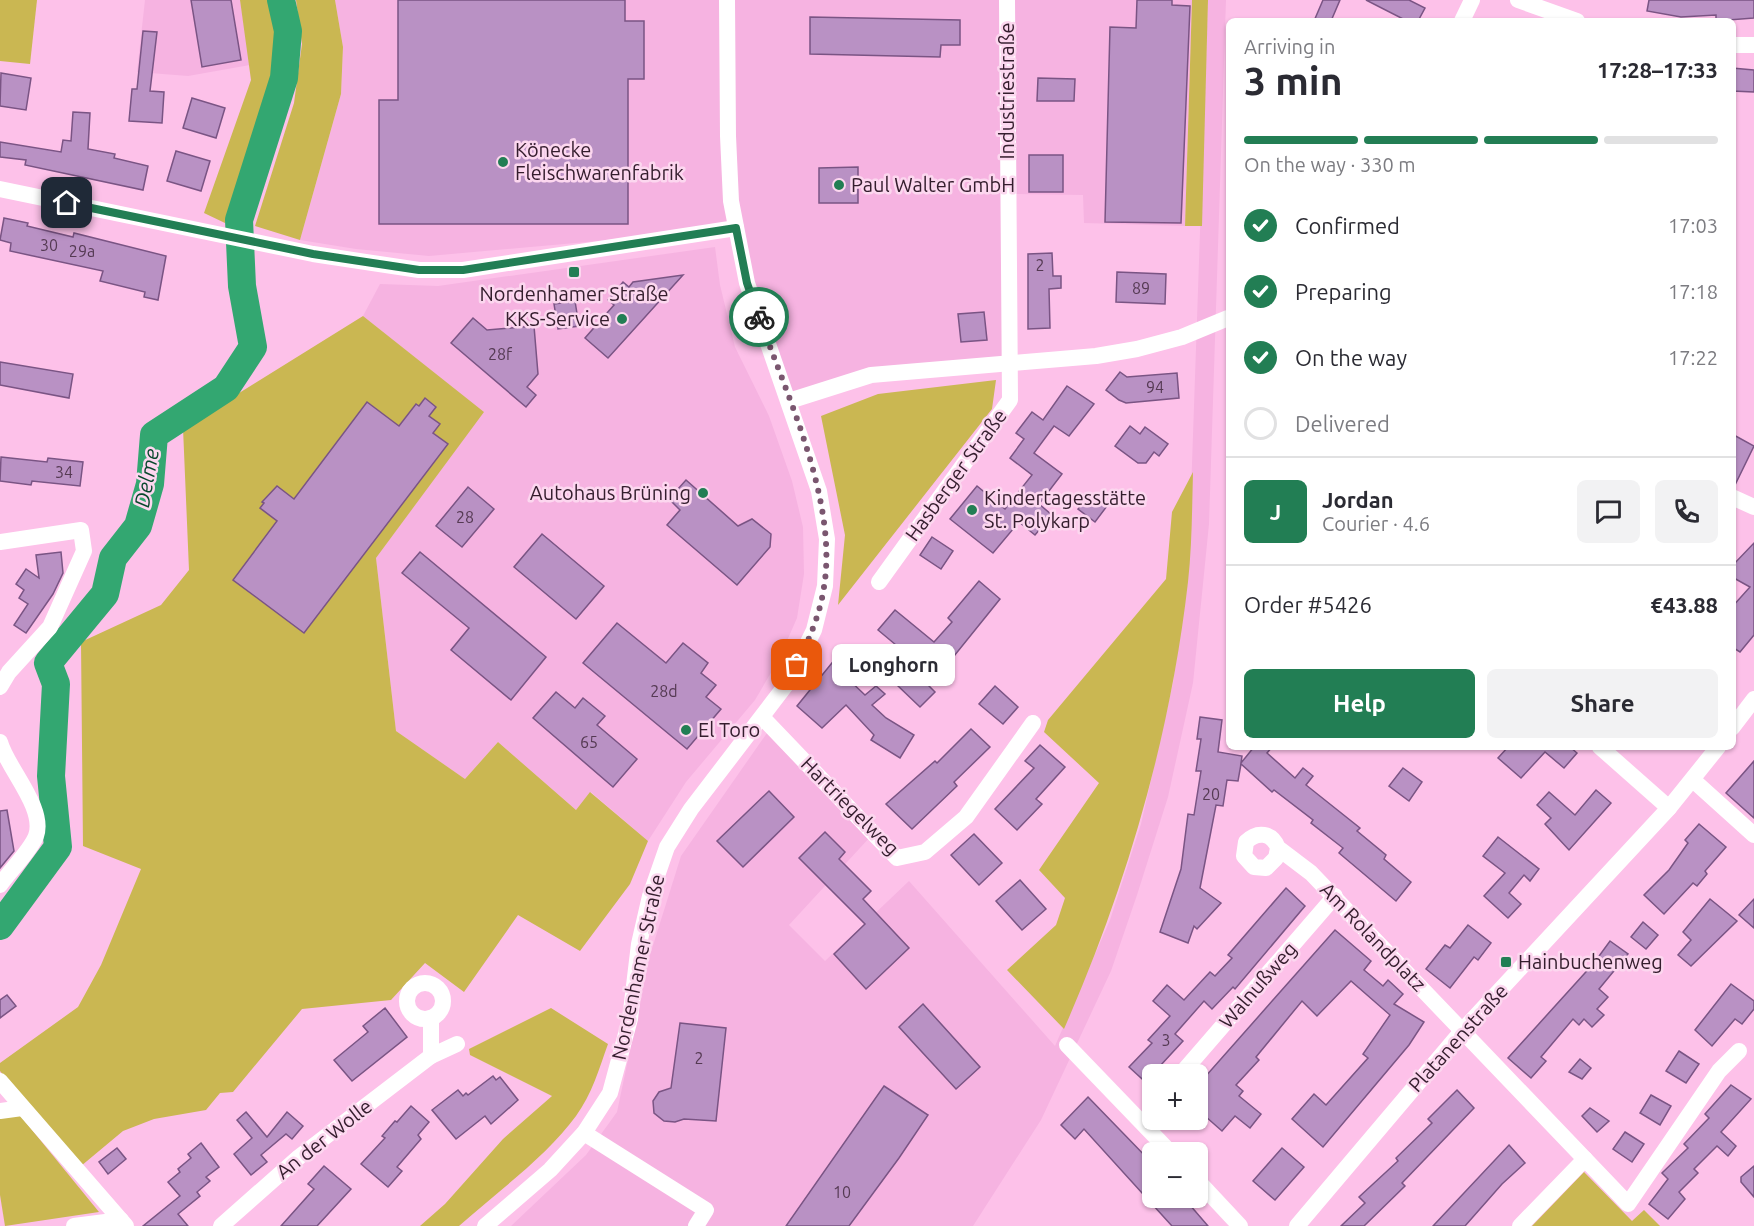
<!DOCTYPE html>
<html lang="en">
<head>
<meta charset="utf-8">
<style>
  :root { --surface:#fff; --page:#f2f2f3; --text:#2b2b33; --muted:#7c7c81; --line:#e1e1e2; --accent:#227e54 }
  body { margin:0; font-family:Ubuntu,sans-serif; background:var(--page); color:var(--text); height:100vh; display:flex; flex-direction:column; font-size:22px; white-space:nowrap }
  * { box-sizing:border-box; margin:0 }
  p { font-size:20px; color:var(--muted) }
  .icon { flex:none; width:33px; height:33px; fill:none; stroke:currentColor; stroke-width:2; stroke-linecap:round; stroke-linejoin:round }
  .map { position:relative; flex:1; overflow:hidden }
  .side { position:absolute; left:1226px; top:18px; width:510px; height:732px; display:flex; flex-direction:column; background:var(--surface); border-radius:9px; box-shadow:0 2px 4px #0004 }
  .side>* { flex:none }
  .fabs { position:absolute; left:1142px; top:1064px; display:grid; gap:12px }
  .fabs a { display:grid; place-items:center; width:66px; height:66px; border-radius:9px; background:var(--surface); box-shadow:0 2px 4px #0004; font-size:30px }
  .pin { position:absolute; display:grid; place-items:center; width:51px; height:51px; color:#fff; margin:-26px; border-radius:12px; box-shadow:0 3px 9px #0006 }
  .courier { position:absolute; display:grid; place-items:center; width:60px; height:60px; margin:-30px; border:4px solid #227e54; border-radius:50%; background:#fff; color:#222; box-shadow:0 2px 8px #0007 }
  .bubble { position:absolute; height:42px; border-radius:9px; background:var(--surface); box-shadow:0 2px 4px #0004; font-size:20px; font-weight:700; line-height:42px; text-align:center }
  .overview em { font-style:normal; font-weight:700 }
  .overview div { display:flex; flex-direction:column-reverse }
  .overview { display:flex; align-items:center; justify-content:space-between; height:102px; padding:0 18px }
  h1 { font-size:39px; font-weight:700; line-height:45px }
  .bar { display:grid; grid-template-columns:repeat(4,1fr); gap:9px 6px; align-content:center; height:72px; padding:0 18px }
  .bar i { height:8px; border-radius:4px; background:var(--line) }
  .bar .on { background:var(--accent) }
  .bar p { grid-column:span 4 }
  .line { display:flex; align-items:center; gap:15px; padding:0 18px; border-top:2px solid var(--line) }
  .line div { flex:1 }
  .round { display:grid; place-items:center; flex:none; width:63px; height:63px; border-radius:9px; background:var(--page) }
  ol { padding:0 18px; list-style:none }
  li { display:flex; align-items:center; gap:18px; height:66px }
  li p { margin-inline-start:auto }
  li .icon { padding:6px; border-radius:50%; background:var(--accent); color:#fff; stroke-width:4 }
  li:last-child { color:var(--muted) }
  li i { width:33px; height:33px; border:3px solid var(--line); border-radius:50% }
  .cta { display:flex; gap:12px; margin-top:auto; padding:12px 18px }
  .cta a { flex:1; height:69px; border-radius:9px; background:var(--accent); color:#fff; font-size:24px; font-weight:700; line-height:69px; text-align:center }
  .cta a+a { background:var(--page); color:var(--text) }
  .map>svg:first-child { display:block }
  .built { fill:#f6b3e1 }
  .green { fill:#cab752 }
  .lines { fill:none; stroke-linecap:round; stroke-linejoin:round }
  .river { stroke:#33a771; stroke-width:28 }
  .building { fill:#b991c4; stroke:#7a5484; stroke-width:1.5 }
  .minor { stroke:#fff; stroke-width:16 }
  .done { stroke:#7a566f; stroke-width:6; stroke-dasharray:0 10.8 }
  .route { stroke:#227e54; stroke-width:8 }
  .poi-dot { fill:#227e54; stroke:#fcd7ef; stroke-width:2 }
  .labels { text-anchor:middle; stroke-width:5; stroke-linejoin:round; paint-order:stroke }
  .number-label { font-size:16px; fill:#553a53 }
  .street-label { font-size:20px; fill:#341d2d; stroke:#fcd7ef }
  .poi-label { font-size:20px; fill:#341d2d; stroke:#fcd7ef; text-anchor:start }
  .water-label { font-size:21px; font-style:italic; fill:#09482d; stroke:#fcd7ef }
</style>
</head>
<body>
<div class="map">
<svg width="1754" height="1226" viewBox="0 0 1754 1226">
  <rect width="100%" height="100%" fill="#fdc1e9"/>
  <g class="built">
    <path d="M145,0H240L250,65L188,76L137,72Z"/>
    <path d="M335,0H1192L1185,226L1084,223L1083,195L1013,194V356L859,374L784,401L733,229L429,256L356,249L300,240L341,94L343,47Z"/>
    <path d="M1208,0H1226L1209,524L1193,683L1168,797L1137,895L1111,971L1041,1120L973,1226H511L586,1155L617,1112L650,955L681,856L767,733L871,836L789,925L825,961L909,881L1055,1046L1110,920L1141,824L1173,683L1188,580Z"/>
    <path d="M715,247L720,285L735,347L769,416L792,481L803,527L804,574L797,618L779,659L755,700L686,782L648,841L591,792L576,810L498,742L465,779L396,731L376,558L483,412L363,316L380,284L438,286Z"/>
  </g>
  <g class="green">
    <path d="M0,0H37L30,64L0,61Z"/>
    <path d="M240,0H270L278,27L273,79L225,223L204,213L251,80Z"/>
    <path d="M296,0H335L343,47L341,94L300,240L255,226L294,103L302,44Z"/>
    <path d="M1192,0H1208L1202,226H1185Z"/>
    <path d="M363,316L484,412L376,558L396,731L465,779L498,742L576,810L590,792L648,841L630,884L580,951L518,915L464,992L425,963L391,1000L302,1009L233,1092L220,1093L206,1110L154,1119L123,1131L81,1166L0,1071V1063L78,1007L101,965L141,869L83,846L81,642L161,605L189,570L183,428Z"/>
    <path d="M996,380L992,409L838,605L845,535L821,416L878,394Z"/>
    <path d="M1193,472C1192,509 1192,546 1188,582C1170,738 1127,885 1064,1029L1007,970L1056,925L1065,898L1039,870L1099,783L1044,732L1048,720L1166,579L1172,512Z"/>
    <path d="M551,1008L608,1044C599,1069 592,1094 576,1116C546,1157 497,1192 459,1226H420L445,1204L503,1139L552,1096L470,1055L469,1049Z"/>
    <path d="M19,1114L99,1212L5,1226L0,1195V1117Z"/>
    <path d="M1584,1172L1632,1221L1644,1210L1660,1226H1532Z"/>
  </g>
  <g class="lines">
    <path class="river" d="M0,926L58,847L51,776L56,684L48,663L105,594L113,558L138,526L150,484L154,435L226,388L253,347L242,286L239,220L284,78L288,31L281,0"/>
  </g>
  <g class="building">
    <path d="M191,0H231L241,60L202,67Z"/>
    <path d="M398,0H625V21H644V79H628V224H379V100H398Z"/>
    <path d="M1137,0H1172V5L1190,6L1181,223L1105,222L1110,27L1136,28Z"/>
    <path d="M1323,0H1340L1331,21H1314Z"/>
    <path d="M1366,0H1409L1425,8L1418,21H1407Z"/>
    <path d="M1649,0H1754V18L1716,21V15L1681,17L1647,11Z"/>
    <path d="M810,17L960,20V45H941L940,57L810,54Z"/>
    <path d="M143,31L157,32L150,91L164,92L162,123L129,121L132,89H137Z"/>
    <path d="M1732,68L1754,70V92L1732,91Z"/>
    <path d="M1,73L31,78L26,110L0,106Z"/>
    <path d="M1038,78L1075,79L1074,101H1037Z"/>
    <path d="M192,98L225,108L216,138L183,128Z"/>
    <path d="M73,112L90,113L88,149L115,154L114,158L148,166L143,190L25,165L26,160L0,157V142L61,152L63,140L71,141Z"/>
    <path d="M176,151L210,161L201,191L167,181Z"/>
    <rect x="1029" y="155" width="34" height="37"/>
    <path d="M858,167V203H819V168Z"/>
    <path d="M4,218L28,223L27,226L73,237L74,233L166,256L158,300L144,297L145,292L100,281L103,271L10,251L11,243L0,240Z"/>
    <path d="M1052,253L1053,276H1061V288L1049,289L1050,328L1028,329V254Z"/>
    <path d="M1117,272L1166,274L1165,304L1116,302Z"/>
    <path d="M683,275L608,358L585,338L614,305L608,300L623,282L629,287L633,282Z"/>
    <path d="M575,301L579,326L558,329L554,304Z"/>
    <path d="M984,312L987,340L961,342L958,314Z"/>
    <path d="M473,318L487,330L534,326L538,374L527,387L536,395L526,407L451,343Z"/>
    <path d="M0,362L73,374L69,398L0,385Z"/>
    <path d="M1120,372L1127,377L1177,373L1179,398L1126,403L1119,400L1106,390Z"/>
    <path d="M1067,386L1094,404L1069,436L1054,426L1034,453L1062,474L1039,504L1052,515L1035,535L1019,522L993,553L950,519L977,486L1005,509L1032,475L1010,458L1024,439L1016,433L1032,412L1043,420Z"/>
    <path d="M425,398L436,407L429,416L440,424L433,433L448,444L304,633L233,580L277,521L260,508L264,503L262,502L277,486L294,499L367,402L399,426L416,404L419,406Z"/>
    <path d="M1130,426L1140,434L1145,427L1168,444L1159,456L1154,452L1146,463H1138L1115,446Z"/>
    <path d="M1732,434L1754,446L1734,487H1732Z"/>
    <path d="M1,457L47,462L48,458L83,462L80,486L32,481L31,485L0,481Z"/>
    <path d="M686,480L738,526L752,519L771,534L770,547L737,585L667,525L680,510L669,499Z"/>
    <path d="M468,487L494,509L462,547L436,526Z"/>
    <path d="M1090,493L1107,506L1095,522L1078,509Z"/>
    <path d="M542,534L604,586L576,619L514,567Z"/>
    <path d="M932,537L953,551L941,569L920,555Z"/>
    <path d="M1754,543V635L1740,652L1732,647V607L1750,587L1732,577V566Z"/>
    <path d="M61,552L63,573L53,594L26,633L14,625L28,604L19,598L24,590L16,584L26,569L39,578L36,555Z"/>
    <path d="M420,552L546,657L511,700L451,650L469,628L402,573Z"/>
    <path d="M979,581L1000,599L942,671L921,653L914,660L878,630L895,610L934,642L952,622L948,618Z"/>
    <path d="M617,623L666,663L683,643L708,663L701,673L716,685L706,697L721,709L687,749L583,663Z"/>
    <path d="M840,653L856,665L846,677L865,695L876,686L885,694L872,705L886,718L914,735L900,758L871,740L874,735L846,705L822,728L797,706Z"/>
    <path d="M912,669L935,692L920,707L897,685Z"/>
    <path d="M995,686L1018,707L1003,724L979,704Z"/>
    <path d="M556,692L575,708L583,698L605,716L597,725L637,759L613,787L533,718Z"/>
    <path d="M1200,717L1222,720L1218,752L1242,756L1241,763L1254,747H1272L1267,753L1295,778L1303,768L1313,776L1306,785L1360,828L1357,831L1386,855L1384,859L1411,882L1396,901L1339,853L1343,848L1311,823L1313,820L1274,790L1272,792L1241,764L1238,781L1227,780L1223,806L1216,805L1200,888L1221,903L1197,929L1194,926L1188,943L1160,932L1181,869L1188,814L1194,815L1201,771H1196L1201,739H1197Z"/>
    <path d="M971,729L990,747L954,782L957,786L912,829L886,804L935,761L937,763Z"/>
    <path d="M1040,745L1065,767L1036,799L1042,804L1017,830L995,809L1034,768L1025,761Z"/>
    <path d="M1508,747H1570L1577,753L1564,768L1545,752L1521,778L1498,758Z"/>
    <path d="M1754,761V818L1726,793Z"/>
    <path d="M1403,768L1422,782L1409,801L1389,786Z"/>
    <path d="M1596,790L1611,803L1569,850L1545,824L1551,818L1537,805L1549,792L1575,815Z"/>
    <path d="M769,791L794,817L743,867L717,841Z"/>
    <path d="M7,810L14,851L0,868V811Z"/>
    <path d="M1699,824L1726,847L1705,871L1707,874L1697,886L1693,883L1664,914L1644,895L1669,870L1688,843L1685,840Z"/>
    <path d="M825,832L845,852L839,859L871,891L863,899L909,948L866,989L834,954L865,924L799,858Z"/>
    <path d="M974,834L1002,863L979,885L951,855Z"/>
    <path d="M1498,837L1539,869L1530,881L1524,875L1509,893L1521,904L1508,918L1484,896L1505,873L1483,856Z"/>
    <path d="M1020,880L1046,909L1022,930L996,901Z"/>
    <path d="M1286,888L1305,906L1235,989L1233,987L1212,1009L1204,1001L1175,1034L1183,1041L1160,1066L1169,1074H1152V1088L1129,1067L1152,1043L1148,1040L1170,1016L1153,1001L1167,985L1184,1000L1210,972L1215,976L1232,958L1228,955Z"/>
    <path d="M1710,899L1737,921L1691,966L1678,955L1691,940L1683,932Z"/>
    <path d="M1754,899V928L1739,915Z"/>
    <path d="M1643,922L1658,935L1646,949L1631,937Z"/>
    <path d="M1468,925L1491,943L1478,960L1474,957L1450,988L1426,969L1445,945L1450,948Z"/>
    <path d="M1335,930L1371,961L1364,970L1383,986L1388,980L1403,994L1394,1004L1424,1022L1409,1045L1323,1147L1292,1119L1314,1094L1326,1105L1368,1058L1363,1054L1390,1015L1351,981L1317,1016L1302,1001L1256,1057L1259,1060L1236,1085L1243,1091L1239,1096L1261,1114L1250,1128L1235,1116L1222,1131L1197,1109V1086Z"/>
    <path d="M1610,941L1628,954L1599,989L1608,997L1597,1009L1604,1015L1592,1027L1584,1019L1579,1025L1573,1019L1541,1057L1546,1061L1531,1078L1508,1058L1594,963Z"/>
    <path d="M1731,984L1754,1001V1009L1742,1024L1735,1019L1712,1046L1695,1030Z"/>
    <path d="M7,995L16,1006L0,1018V1000Z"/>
    <path d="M923,1004L980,1067L956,1089L899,1027Z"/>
    <path d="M385,1008L407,1037L352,1081L334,1060L368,1032L363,1026Z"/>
    <path d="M680,1023L726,1028L716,1121L684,1119L675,1122L664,1121L654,1113L653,1101L659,1092L671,1088Z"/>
    <path d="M1679,1051L1699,1064L1686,1083L1666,1071Z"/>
    <path d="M1580,1059L1591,1068L1582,1079L1569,1072Z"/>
    <path d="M493,1076L496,1080L500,1077L518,1100L491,1124L485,1116L456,1139L432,1110L458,1090L463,1096L466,1093L468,1095Z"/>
    <path d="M1731,1085L1751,1099L1721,1132L1736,1146L1728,1156L1717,1146L1694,1169L1698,1173L1679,1192L1685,1199L1668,1219L1649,1204L1668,1179L1662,1173L1688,1148L1684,1144L1709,1118L1705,1114Z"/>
    <path d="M884,1086L928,1115L899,1158L849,1226H786Z"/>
    <path d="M1457,1090L1474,1108L1402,1183L1405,1186L1364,1226H1341L1365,1203L1359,1197L1398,1161L1396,1158L1432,1123L1428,1119Z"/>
    <path d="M1651,1095L1671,1106L1660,1125L1640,1113Z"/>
    <path d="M1088,1097L1152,1163V1197H1183L1208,1226H1172L1084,1129L1075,1139L1061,1125Z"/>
    <path d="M411,1106L429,1122L418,1135L421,1139L397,1167L402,1171L388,1187L361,1164L385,1138L382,1136L395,1121L397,1122Z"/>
    <path d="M1590,1108L1609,1121L1597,1132L1582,1116Z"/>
    <path d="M246,1112L267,1137L287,1112L303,1126L292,1139L286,1134L261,1155L267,1162L251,1175L234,1154L252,1138L237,1120Z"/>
    <path d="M1625,1132L1644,1144L1632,1162L1613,1149Z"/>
    <path d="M201,1143L219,1167L206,1177L210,1181L197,1192L200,1196L178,1214L188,1226H143L180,1196L168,1182L180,1172L178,1169L191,1158L188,1154Z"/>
    <path d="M1509,1145L1525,1163L1502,1184L1465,1226H1433Z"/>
    <path d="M117,1148L126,1159L108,1174L99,1162Z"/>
    <path d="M1282,1148L1304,1167L1275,1200L1253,1181Z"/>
    <path d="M324,1166L351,1189L317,1226H281L314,1189L308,1184Z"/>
    <path d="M1754,1166V1197L1741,1182V1177Z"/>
  </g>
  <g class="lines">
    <g class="minor">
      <path d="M1518,0L1577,21"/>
      <path d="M1462,21L1472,0"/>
      <path d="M1732,45H1754"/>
      <path d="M0,189L313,254L419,270H463L736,228"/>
      <path d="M789,401L871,375L1096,356L1137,349L1182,337L1228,318"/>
      <path d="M1732,497L1754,507"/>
      <path d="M0,542L81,530L84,551L50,627L9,672L0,687"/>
      <path d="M879,582L1010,400L1007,0"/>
      <path d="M763,718L897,858L925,852L966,817L1033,723"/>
      <path d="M1732,728L1754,699"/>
      <path d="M0,742C7,768 46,808 36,836C31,850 9,872 0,885"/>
      <path d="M1600,747L1669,808"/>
      <path d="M1693,780L1754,835"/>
      <path d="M1278,848L1276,858L1266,868L1254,867L1244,856L1246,842C1257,831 1272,832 1278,848L1311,873L1628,1204L1719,1071L1739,1051"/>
      <circle cx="425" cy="1001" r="18"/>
      <path d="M431,1018V1056"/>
      <path d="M1067,1045L1170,1152"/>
      <path d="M1181,1074L1335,896"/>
      <path d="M0,1081L126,1226"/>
      <path d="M0,1111L22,1108"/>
      <path d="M584,1133L706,1210L696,1226"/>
      <path d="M1197,1180L1240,1226"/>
      <path d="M74,1226L121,1220"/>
      <path d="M221,1226L299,1157L431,1056L457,1044"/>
      <path d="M485,1226L550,1170L584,1133L610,1093L630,1019L639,944L650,896L667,847L691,809L789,681L814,630L825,586L827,539L819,491L747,283L731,201L728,136L727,0"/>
      <path d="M1297,1226L1462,1031L1669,808L1718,747"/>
      <path d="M1520,1226L1585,1159"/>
    </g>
  </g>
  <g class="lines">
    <path class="done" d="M759,317C787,396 838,502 824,587C820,615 809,639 797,665"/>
    <path class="route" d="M67,203L313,254L419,270H463L736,228L747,283L759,317"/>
  </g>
  <g class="poi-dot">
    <circle cx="503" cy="162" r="6"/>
    <circle cx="839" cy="185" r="6"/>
    <rect x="568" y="266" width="12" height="12" rx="3"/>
    <circle cx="622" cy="319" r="6"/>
    <circle cx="703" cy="493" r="6"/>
    <circle cx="972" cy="510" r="6"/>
    <circle cx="686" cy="730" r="6"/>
    <rect x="1500" y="956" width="12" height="12" rx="3"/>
  </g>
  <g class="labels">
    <g class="number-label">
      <text x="49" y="251">30</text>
      <text x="82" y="257">29a</text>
      <text x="1040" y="271">2</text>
      <text x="1141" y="294">89</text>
      <text x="500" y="360">28f</text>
      <text x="1155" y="393">94</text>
      <text x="64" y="478">34</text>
      <text x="465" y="523">28</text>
      <text x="664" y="697">28d</text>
      <text x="589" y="748">65</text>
      <text x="1211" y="800">20</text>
      <text x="1166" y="1046">3</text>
      <text x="699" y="1064">2</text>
      <text x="842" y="1198">10</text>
    </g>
    <g class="street-label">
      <text transform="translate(1007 91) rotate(-90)" y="7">Industriestraße</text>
      <text transform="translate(956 475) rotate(-54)" y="7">Hasberger Straße</text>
      <text transform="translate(850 806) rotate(45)" y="7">Hartriegelweg</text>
      <text transform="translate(1373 937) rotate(46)" y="7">Am Rolandplatz</text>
      <text transform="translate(638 967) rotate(-78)" y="7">Nordenhamer Straße</text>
      <text transform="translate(1258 985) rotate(-49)" y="7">Walnußweg</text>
      <text transform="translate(1458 1038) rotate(-48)" y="7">Platanenstraße</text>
      <text transform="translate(324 1139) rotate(-38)" y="7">An der Wolle</text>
    </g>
    <g class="poi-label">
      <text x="515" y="157">Könecke<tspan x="515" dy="23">Fleischwarenfabrik</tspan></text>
      <text x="851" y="192">Paul Walter GmbH</text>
      <text x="574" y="301" text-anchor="middle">Nordenhamer Straße</text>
      <text x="610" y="326" text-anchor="end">KKS-Service</text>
      <text x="691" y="500" text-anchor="end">Autohaus Brüning</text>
      <text x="984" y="505">Kindertagesstätte<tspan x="984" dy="23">St. Polykarp</tspan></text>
      <text x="698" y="737">El Toro</text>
      <text x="1518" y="969">Hainbuchenweg</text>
    </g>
    <g class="water-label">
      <text transform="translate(147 478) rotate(-80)" y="7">Delme</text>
    </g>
  </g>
</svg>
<div class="fabs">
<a>+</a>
<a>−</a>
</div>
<div class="pin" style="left:797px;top:665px;background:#ea580c"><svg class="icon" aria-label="bag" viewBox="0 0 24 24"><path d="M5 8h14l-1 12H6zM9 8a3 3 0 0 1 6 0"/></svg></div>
<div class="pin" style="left:67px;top:203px;background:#1f2937"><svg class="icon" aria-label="home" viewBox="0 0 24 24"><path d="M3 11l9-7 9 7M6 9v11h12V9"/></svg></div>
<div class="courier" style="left:759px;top:317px"><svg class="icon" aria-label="bike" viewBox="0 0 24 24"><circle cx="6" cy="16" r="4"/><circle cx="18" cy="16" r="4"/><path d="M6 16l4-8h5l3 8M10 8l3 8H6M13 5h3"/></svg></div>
<div class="bubble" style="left:832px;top:644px;width:123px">Longhorn</div>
<section class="side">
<div class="overview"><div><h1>3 min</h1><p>Arriving in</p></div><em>17:28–17:33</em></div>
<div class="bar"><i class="on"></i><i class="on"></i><i class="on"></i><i></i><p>On the way · 330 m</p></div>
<ol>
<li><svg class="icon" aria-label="check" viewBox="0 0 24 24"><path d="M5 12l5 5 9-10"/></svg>Confirmed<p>17:03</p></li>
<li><svg class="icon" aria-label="check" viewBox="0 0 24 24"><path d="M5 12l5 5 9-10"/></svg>Preparing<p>17:18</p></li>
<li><svg class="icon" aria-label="check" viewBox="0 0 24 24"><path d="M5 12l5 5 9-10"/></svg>On the way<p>17:22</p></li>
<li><i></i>Delivered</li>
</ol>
<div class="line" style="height:108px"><b class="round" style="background:var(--accent);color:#fff">J</b><div><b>Jordan</b><p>Courier · 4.6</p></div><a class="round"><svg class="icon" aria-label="chat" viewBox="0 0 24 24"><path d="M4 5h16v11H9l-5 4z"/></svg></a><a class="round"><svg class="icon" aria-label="phone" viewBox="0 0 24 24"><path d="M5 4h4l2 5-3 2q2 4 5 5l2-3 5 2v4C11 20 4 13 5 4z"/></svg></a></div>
<div class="line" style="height:78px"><div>Order #5426</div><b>€43.88</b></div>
<div class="cta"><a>Help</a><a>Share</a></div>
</section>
</div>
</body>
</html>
